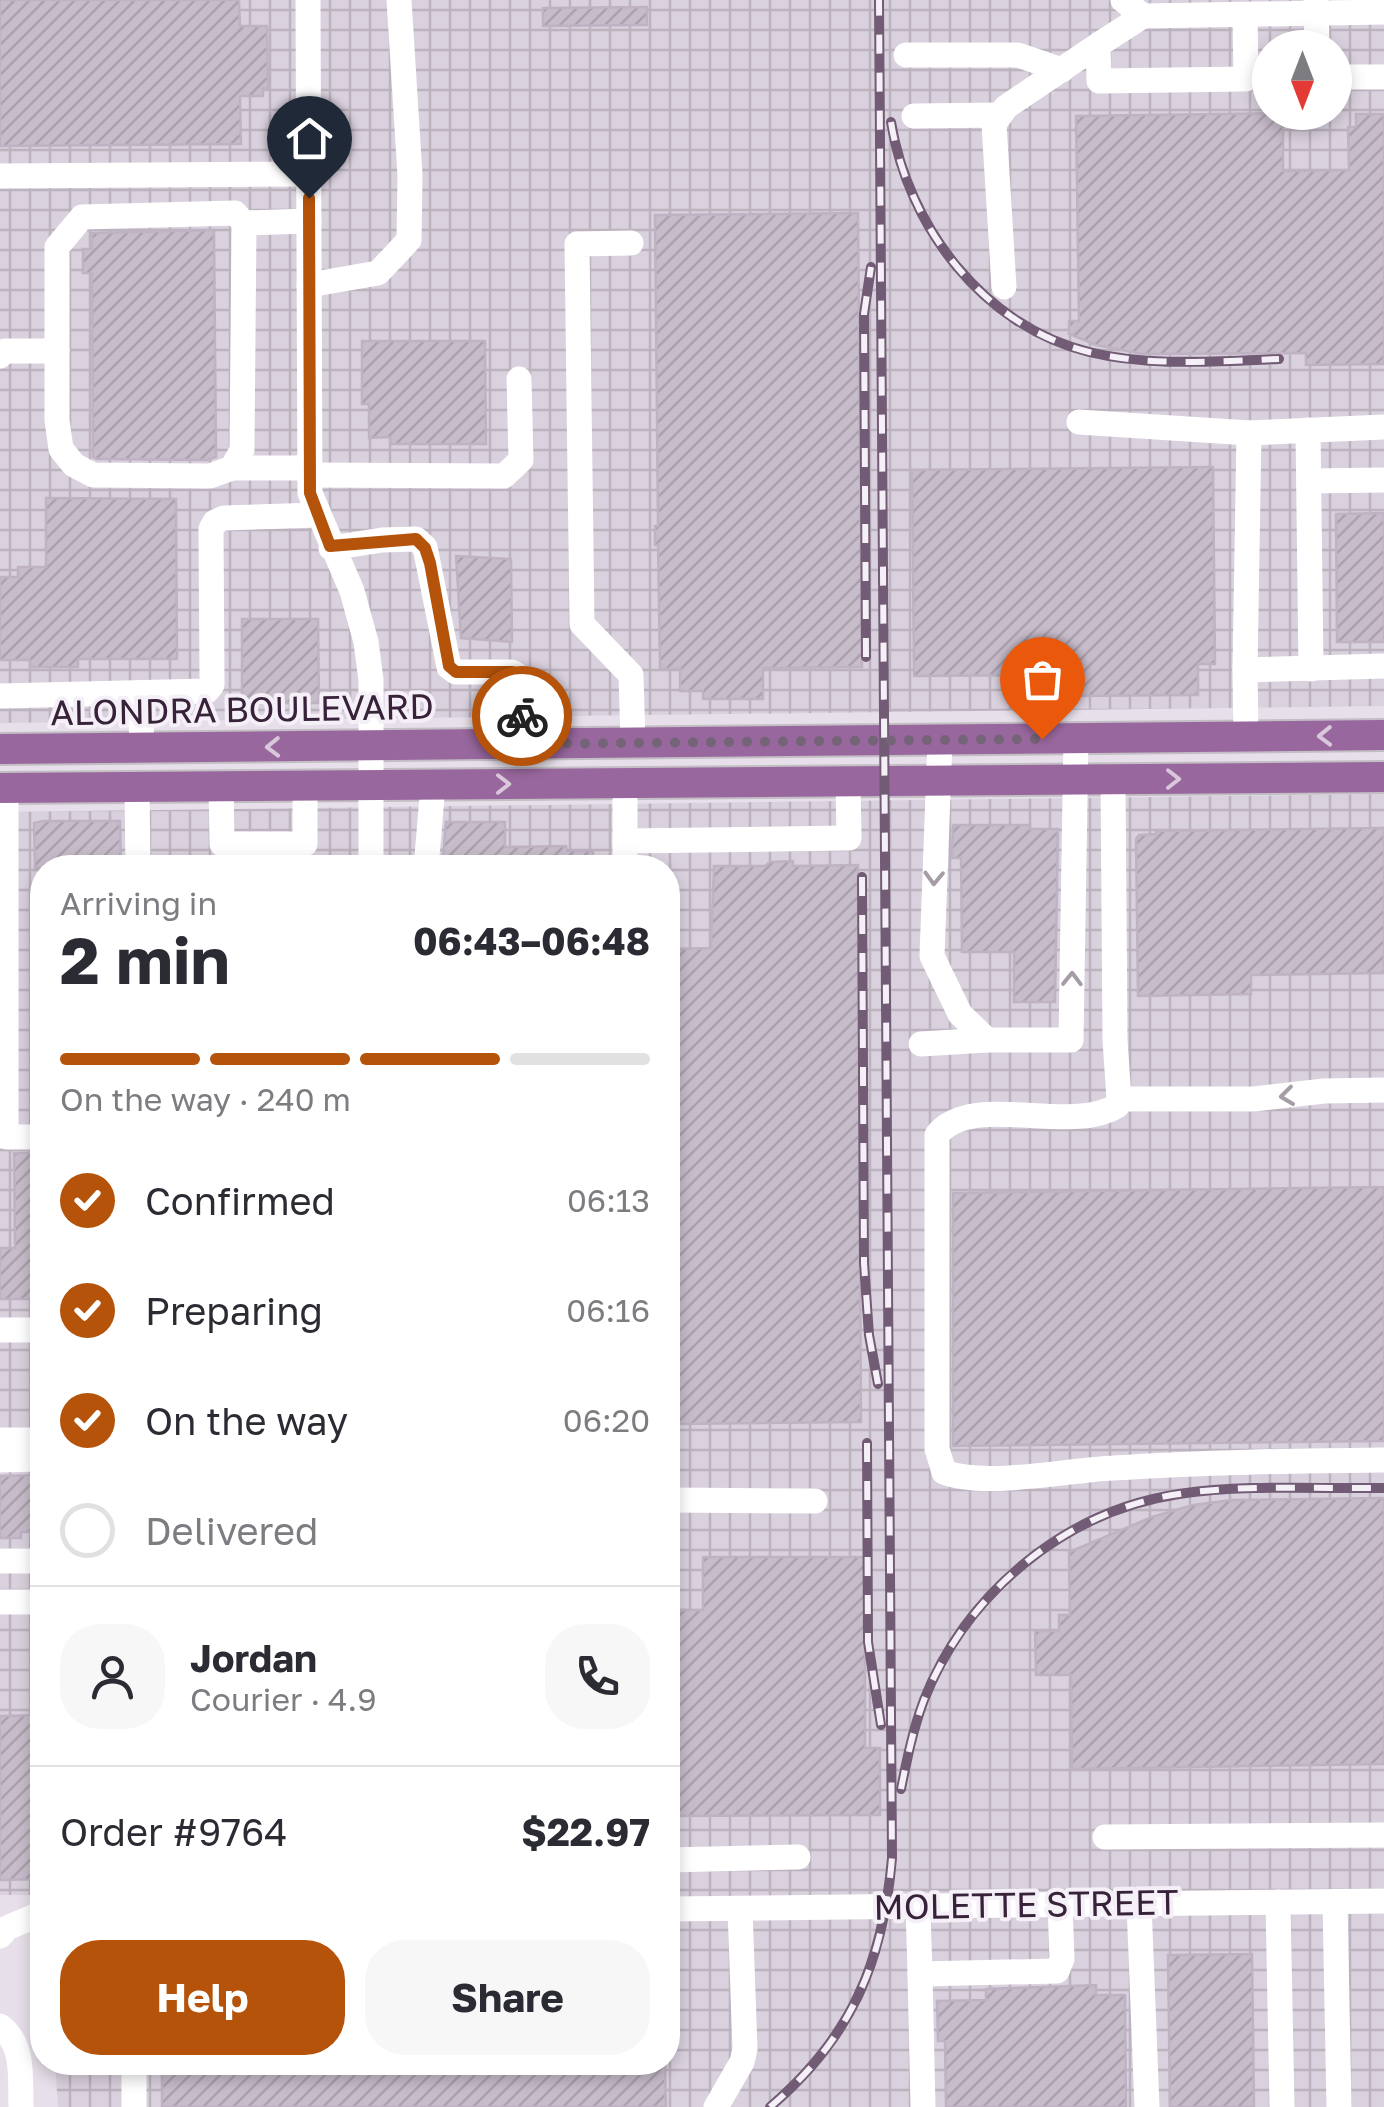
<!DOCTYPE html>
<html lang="en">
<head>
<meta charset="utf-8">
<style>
  :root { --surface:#fff; --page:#f7f7f7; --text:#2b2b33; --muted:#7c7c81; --line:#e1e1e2; --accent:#b45309 }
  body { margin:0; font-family:"Golos Text",sans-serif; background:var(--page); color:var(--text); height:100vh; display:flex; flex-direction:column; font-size:38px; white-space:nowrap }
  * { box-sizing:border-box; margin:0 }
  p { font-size:32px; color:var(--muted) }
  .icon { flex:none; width:55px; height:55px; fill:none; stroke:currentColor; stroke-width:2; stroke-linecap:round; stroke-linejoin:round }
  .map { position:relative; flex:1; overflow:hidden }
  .details { position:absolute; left:30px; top:855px; width:650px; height:1220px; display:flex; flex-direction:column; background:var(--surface); border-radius:40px; box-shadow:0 5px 15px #0003 }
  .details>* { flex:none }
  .needle { width:65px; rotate:180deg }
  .tools { position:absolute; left:1252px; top:30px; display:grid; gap:20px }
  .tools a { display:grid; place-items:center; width:100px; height:100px; border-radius:50%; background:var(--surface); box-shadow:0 5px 15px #0003; font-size:50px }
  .pin { position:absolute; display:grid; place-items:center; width:85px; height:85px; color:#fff; margin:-102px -42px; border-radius:50% 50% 50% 0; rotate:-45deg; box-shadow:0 0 10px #0007 }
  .pin .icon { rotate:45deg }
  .courier { position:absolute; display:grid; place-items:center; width:100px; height:100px; margin:-50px; border:8px solid #b45309; border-radius:50%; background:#fff; color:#222; box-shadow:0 2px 12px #0007 }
  .summary em { font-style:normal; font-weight:700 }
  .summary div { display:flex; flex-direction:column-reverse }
  .summary { display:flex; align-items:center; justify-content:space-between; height:170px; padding:0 30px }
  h1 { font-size:65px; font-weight:700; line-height:75px }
  .bar { display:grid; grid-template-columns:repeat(4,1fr); gap:15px 10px; align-content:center; height:120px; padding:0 30px }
  .bar i { height:12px; border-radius:8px; background:var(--line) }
  .bar .on { background:var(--accent) }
  .bar p { grid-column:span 4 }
  .line { display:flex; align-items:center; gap:25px; padding:0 30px; border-top:2px solid var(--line) }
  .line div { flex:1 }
  .round { display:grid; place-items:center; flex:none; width:105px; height:105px; border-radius:40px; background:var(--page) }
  ol { padding:0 30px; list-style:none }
  li { display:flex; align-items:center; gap:30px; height:110px }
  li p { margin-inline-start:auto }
  li .icon { padding:10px; border-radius:50%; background:var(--accent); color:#fff; stroke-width:4 }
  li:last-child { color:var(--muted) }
  li i { width:55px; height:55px; border:5px solid var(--line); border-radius:50% }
  .action { display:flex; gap:20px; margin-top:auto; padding:20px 30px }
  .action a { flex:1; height:115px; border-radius:40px; background:var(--accent); color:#fff; font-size:40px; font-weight:700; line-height:115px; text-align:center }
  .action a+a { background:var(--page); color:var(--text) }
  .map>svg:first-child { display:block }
  .industrial { fill:url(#industrial-grid); fill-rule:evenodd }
  .building { fill:url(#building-hatch); stroke:#bfb3c3; stroke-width:2.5 }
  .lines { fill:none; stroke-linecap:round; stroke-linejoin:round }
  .major-casing { stroke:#c3bdc4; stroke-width:34 }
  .minor { stroke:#fff; stroke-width:25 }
  .major { stroke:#98679d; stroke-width:30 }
  .rail-casing { stroke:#725c75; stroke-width:10 }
  .rail { stroke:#f5f0f7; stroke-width:6; stroke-dasharray:19; stroke-linecap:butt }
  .oneway { stroke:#d9c7dc }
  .oneway2 { stroke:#a59ca6 }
  .done { stroke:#756477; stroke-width:10; stroke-dasharray:0 18 }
  .route { stroke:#b45309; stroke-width:12 }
  .labels { text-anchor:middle; stroke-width:8; stroke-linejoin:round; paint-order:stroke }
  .street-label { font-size:35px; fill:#372239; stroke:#f5f0f7 }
</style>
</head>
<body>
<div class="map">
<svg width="1384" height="2107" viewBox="0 0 1384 2107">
  <defs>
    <pattern id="industrial-grid" width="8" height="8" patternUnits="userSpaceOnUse" patternTransform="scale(2.5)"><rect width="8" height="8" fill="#dad1de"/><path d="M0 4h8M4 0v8" fill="none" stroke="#bcb3bf"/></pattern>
    <pattern id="building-hatch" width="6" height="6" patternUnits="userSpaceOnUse" patternTransform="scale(2.5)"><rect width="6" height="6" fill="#c7bcca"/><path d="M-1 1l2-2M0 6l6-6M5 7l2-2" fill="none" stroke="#aca1ae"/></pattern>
  </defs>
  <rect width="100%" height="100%" fill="#e7e0ea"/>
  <g class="industrial">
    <path d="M0,0H1384V706L0,723ZM1270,48H1335V112H1270Z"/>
    <path d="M1384,794V2107H58L55,2063L668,2062V868H42V1895H0V812Z"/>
  </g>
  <g class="building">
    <path d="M0,0H239L240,26H267L268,88H263V96H240L241,144L0,146Z"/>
    <path d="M647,7V25L543,26V8Z"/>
    <path d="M1283,113V171L1349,170L1348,127H1356V114H1384V364L1306,365V353L1143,354L1096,345L1069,334V321H1079L1076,116Z"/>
    <path d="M858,213L862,667L763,668V699H703V691H680V669H660L658,545H655V526H658L655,215Z"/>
    <path d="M214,230L216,457L207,460L97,459L93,457L92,273H83V249H92V233Z"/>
    <path d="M362,341H485L486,444H391L390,437L369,438V404H362Z"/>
    <path d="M1213,467L1215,664H1198V695L1070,696V675L914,676L912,470Z"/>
    <path d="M46,498L176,499L177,659H78V667H30V660H0V577H18V567H46Z"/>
    <path d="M1384,513V642H1337L1336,514Z"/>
    <path d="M456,556L511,559L512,642L461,638Z"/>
    <path d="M242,619H318L319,703H242Z"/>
    <path d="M43,821H120L121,868H35L34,823Z"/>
    <path d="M446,822H505V847L566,846L567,851H593V868H442Z"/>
    <path d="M953,825H1030V829H1058L1055,1002H1014V952H962L961,858H952Z"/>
    <path d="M1384,828V973L1251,975V994L1138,996L1136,839L1139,835L1156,834V831Z"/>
    <path d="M793,861V866L858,865L861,1422L676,1424L674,949L711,948L714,866H765L770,862Z"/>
    <path d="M14,1153H42V1299H0V1248H15Z"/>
    <path d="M1384,1187V1441L953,1446V1193Z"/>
    <path d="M42,1475V1532H21V1538H0V1476Z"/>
    <path d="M1384,1498V1764L1072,1769L1071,1675H1036L1035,1631H1059V1615H1070L1069,1552L1152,1517L1193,1505L1232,1500Z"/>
    <path d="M703,1557H865V1748H880V1815L668,1816V1610H703Z"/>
    <path d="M42,1715V1879L0,1880V1716Z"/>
    <path d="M1252,1954L1254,2107H1170L1168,1955Z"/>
    <path d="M1096,1985V1995H1125L1126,2107H946L945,2041H938L937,2001L986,2000V1989Z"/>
    <path d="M162,2062H665L666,2107H162Z"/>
  </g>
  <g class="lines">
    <g class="major-casing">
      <g id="major">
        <path d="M0,749L1384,735"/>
        <path d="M0,788L1384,777"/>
      </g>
    </g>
    <g class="minor">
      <path d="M308,0L310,493L352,591L366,642L371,680V868"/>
      <path d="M1123,0L1143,16"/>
      <path d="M1316,0L1317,48"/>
      <path d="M1143,16L1098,45L1099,81L1246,79L1245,15"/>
      <path d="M1143,16L1384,12"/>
      <path d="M906,55H1018L1062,70"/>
      <path d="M1335,77H1384"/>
      <path d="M914,116L1000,115"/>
      <path d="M0,176L309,174"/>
      <path d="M244,223L235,213L82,217L57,247V420L61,449L74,465L93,475L210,476L232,468L242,450L244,223L309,221"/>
      <path d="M631,243L577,244L582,624L631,675L633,743"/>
      <path d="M309,285L378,273L409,240L410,175L399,0"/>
      <path d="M1004,287L994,124L1006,107L1098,45"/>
      <path d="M0,356L5,351H57"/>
      <path d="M1079,422L1249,433"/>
      <path d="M1384,427L1249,433L1245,670L1384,666"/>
      <path d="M1308,430L1311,669"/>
      <path d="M232,468H310"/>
      <path d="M310,475L504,476L521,460L519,379"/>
      <path d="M1309,481L1384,480"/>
      <path d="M331,548L382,540L416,539L425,547L449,667L456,672H512L521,678L523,744"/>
      <path d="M1245,670L1246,737"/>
      <path d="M140,693L142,748"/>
      <path d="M0,696L207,691L212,685V677L211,529L215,522L224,518L318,515"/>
      <path d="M940,740L932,956L960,1014L987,1040H1071L1076,738"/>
      <path d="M1113,779L1115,1040L1119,1099H1254L1324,1091L1384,1090"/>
      <path d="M625,783V868"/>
      <path d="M221,786L222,844H305V786"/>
      <path d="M137,787L138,868"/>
      <path d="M6,788V1137H42"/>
      <path d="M625,841L849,838L848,782"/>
      <path d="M426,868L433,785"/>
      <path d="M921,1044L987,1040"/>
      <path d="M1119,1099L1117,1106C1070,1135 971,1091 937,1135V1449L944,1472C985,1488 1068,1470 1113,1468C1203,1462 1294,1461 1384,1460"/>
      <path d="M0,1330H42"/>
      <path d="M0,1440H42"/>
      <path d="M0,1460L42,1459"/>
      <path d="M668,1500L815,1501"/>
      <path d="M0,1561H42"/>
      <path d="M0,1602H42"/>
      <path d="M1105,1837L1384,1835"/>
      <path d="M668,1860L798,1857"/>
      <path d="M1278,1902L1282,2107"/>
      <path d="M1335,1902L1339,2107"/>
      <path d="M1139,1904L1147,2107"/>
      <path d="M918,1907L920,1974"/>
      <path d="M668,1909L1384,1901"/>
      <path d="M0,1936L7,1928L42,1913"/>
      <path d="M0,2026C25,2045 20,2078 21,2107"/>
      <path d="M134,2107V2062"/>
      <path d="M716,2107L742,2062L745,2049L740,1909"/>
      <path d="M923,2107L920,1974L1057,1971L1062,1959L1060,1905"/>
    </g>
    <use href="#major" class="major"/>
    <g class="rail-casing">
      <g id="rail">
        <path d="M891,122C908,226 983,326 1089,352C1150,367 1216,361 1279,359"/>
        <path d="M866,657L864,314L871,267"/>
        <path d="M862,877L864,1263L869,1335L878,1384"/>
        <path d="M867,1443L868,1642L881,1725"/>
        <path d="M901,1789C907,1759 913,1729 924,1700C966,1594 1064,1511 1179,1494C1246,1484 1316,1489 1384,1488"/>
        <path d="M770,2107C851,2038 883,1963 892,1858L879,0"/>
      </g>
    </g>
    <use href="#rail" class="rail"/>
  </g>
  <defs><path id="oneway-chevron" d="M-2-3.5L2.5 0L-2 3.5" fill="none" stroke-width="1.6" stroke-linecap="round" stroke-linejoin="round" transform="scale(2.5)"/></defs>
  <g class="oneway">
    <use href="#oneway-chevron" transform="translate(1325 736) rotate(179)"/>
    <use href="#oneway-chevron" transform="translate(273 747) rotate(179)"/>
    <use href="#oneway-chevron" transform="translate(1173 779)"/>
    <use href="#oneway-chevron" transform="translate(503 784)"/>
  </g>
  <g class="oneway2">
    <use href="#oneway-chevron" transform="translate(934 878) rotate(92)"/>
    <use href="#oneway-chevron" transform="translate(1072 979) rotate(-89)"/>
    <use href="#oneway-chevron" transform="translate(1287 1096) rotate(173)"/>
  </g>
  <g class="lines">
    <path class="done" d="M522,716L523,744L1042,739"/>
    <path class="route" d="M309,198L310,493L330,546L416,539L425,548L430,563L449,666L456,672H512L521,678L522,716"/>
  </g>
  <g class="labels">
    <g class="street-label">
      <text transform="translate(242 710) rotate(-1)" y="12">ALONDRA BOULEVARD</text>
      <text transform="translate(1026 1905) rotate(-1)" y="12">MOLETTE STREET</text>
    </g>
  </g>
</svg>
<div class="tools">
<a><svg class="needle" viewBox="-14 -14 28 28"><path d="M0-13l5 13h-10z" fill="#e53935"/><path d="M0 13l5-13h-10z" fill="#7c7c81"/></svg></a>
</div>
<div class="pin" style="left:1042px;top:739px;background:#ea580c"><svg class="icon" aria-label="bag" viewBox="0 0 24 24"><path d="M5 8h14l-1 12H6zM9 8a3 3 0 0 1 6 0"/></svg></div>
<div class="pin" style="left:309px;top:198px;background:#1f2937"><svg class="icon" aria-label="home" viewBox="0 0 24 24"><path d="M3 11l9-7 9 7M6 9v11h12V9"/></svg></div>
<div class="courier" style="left:522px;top:716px"><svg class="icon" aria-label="bike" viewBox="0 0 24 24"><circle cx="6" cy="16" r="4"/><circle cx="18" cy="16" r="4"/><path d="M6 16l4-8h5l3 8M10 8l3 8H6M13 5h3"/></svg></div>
<section class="details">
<div class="summary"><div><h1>2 min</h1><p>Arriving in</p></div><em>06:43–06:48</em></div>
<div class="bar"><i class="on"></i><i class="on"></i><i class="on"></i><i></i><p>On the way · 240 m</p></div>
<ol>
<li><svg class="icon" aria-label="check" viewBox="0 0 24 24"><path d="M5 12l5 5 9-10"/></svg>Confirmed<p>06:13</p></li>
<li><svg class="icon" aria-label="check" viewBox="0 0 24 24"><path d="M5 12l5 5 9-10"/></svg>Preparing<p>06:16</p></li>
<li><svg class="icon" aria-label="check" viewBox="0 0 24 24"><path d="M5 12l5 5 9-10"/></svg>On the way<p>06:20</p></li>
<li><i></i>Delivered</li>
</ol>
<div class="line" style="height:180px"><a class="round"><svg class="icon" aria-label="person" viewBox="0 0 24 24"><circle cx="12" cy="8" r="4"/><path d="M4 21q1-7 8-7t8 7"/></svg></a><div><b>Jordan</b><p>Courier · 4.9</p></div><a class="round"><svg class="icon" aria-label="phone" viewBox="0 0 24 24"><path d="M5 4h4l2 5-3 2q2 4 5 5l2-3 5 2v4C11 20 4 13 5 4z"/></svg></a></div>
<div class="line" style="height:130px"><div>Order #9764</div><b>$22.97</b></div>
<div class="action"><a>Help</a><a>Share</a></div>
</section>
</div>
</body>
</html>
